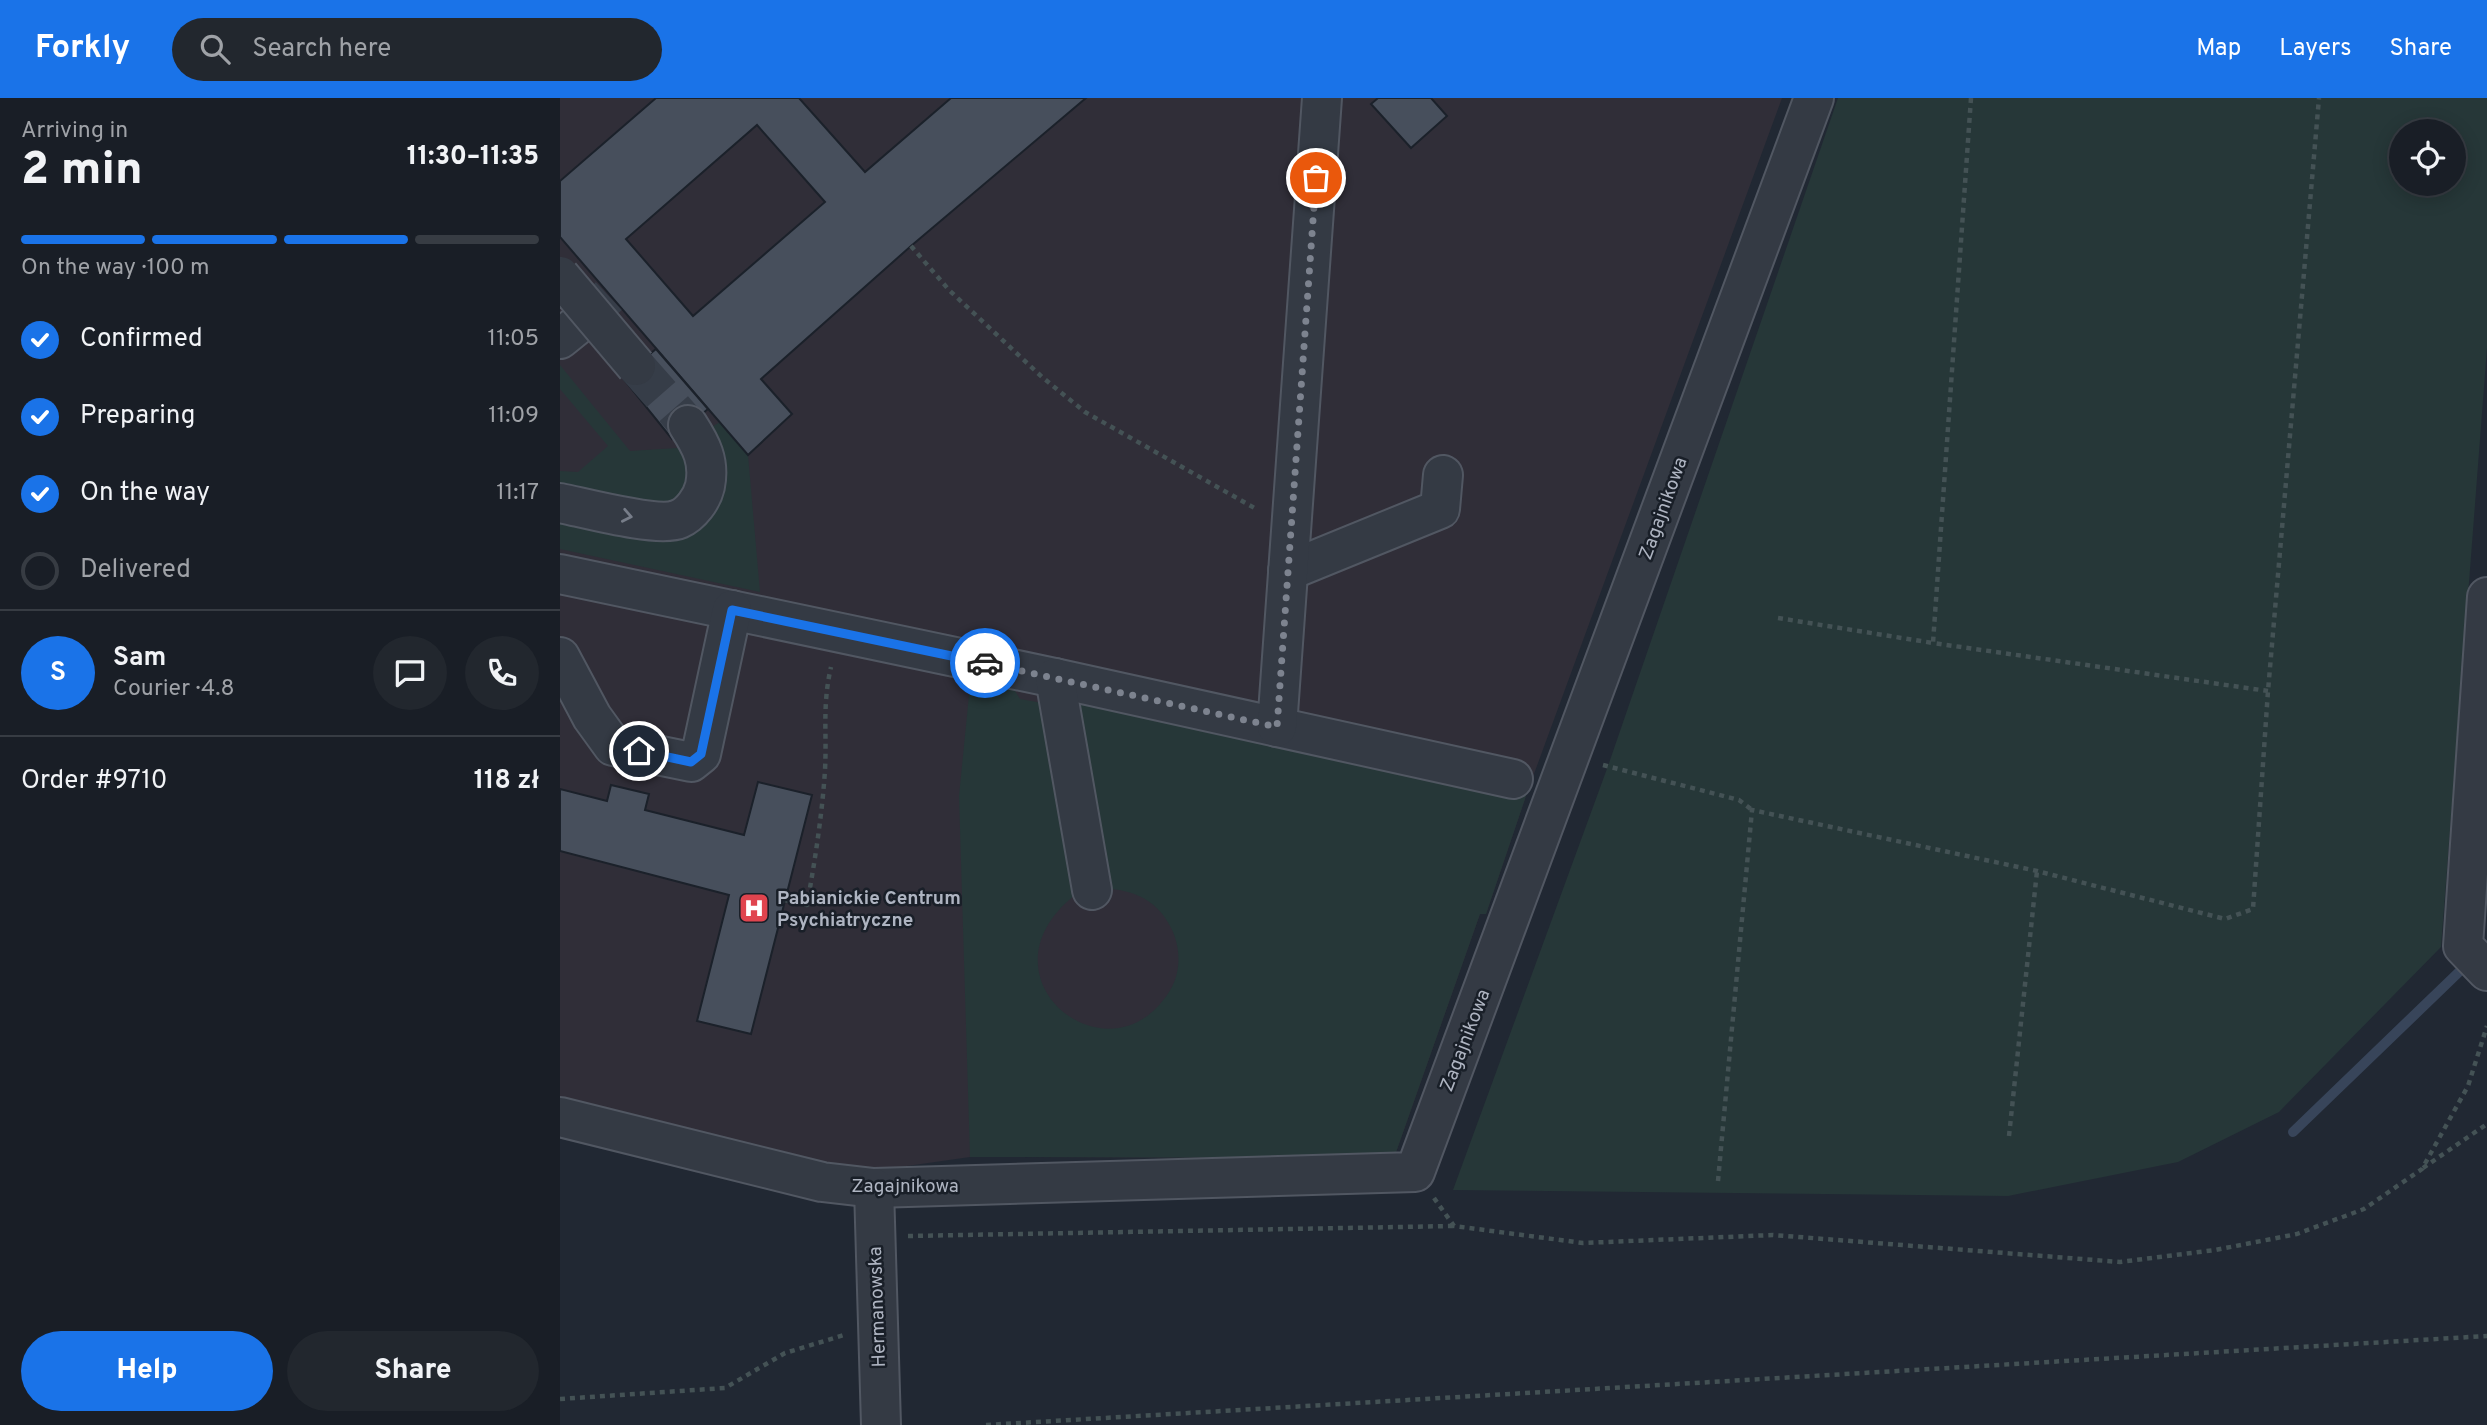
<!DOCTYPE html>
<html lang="en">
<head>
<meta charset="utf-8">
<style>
  :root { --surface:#191e26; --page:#22272e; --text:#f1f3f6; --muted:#9fa2a7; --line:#373c43; --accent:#1a73e8 }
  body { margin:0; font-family:Overpass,sans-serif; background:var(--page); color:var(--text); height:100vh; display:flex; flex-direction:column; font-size:26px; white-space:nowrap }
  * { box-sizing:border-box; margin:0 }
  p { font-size:23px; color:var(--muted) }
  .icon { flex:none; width:38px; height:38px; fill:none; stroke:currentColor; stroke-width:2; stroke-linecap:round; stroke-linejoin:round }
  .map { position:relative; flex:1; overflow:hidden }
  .drawer { display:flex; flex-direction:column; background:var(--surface); width:560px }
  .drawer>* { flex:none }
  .fabs { position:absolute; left:1829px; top:21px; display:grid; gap:14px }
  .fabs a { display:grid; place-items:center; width:77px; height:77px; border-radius:50%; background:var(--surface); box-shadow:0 4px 18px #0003,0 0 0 2px var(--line); font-size:35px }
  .pin { position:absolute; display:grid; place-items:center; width:60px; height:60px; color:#fff; margin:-30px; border:4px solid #fff; border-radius:50%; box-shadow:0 2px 7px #0007 }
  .courier { position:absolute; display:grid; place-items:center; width:70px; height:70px; margin:-35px; border:5px solid #1a73e8; border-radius:50%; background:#fff; color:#222; box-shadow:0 2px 9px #0007 }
  .overview em { font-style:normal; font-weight:800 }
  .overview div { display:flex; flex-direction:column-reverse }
  .overview { display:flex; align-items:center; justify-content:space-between; height:119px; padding:0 21px }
  h1 { font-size:46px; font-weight:800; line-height:52px }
  .bar { display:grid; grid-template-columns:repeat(4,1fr); gap:10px 7px; align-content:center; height:84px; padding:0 21px }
  .bar i { height:9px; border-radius:5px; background:var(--line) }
  .bar .current { background:var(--accent) }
  .bar p { grid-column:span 4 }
  .line { display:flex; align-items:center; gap:18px; padding:0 21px; border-top:2px solid var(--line) }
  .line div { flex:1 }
  .round { display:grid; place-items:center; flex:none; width:74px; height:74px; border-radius:37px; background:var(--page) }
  ol { padding:0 21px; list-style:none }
  li { display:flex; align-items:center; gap:21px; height:77px }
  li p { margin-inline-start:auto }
  li .icon { padding:7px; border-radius:50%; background:var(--accent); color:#fff; stroke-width:4 }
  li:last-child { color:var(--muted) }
  li i { width:38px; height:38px; border:4px solid var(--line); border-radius:50% }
  .cta { display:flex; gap:14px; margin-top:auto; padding:14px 21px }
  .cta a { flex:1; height:80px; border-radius:42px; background:var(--accent); color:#fff; font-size:28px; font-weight:800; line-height:80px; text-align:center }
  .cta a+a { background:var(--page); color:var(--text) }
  header { display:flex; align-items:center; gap:42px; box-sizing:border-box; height:98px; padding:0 35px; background:var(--accent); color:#fff }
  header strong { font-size:33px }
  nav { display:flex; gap:38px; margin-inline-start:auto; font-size:24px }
  .search { width:490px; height:63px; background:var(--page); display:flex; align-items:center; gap:18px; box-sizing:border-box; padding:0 24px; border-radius:38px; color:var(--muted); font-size:26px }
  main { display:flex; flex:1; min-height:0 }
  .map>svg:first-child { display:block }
  .medical { fill:#302e38 }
  .green { fill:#263738; fill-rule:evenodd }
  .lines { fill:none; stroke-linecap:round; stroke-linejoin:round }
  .stream { stroke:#38455a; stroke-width:10 }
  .building { fill:#474f5c; stroke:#1b212a; stroke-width:2; fill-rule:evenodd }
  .minor-tunnel { stroke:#363d48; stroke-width:38; stroke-dasharray:38 19; stroke-linecap:butt }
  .minor-casing { stroke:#515762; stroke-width:42 }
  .path { stroke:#445255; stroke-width:4.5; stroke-dasharray:5 5; stroke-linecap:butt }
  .minor { stroke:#343a44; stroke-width:38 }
  .minor-bridge-casing { stroke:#515762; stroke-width:42; stroke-linecap:butt }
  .minor-bridge { stroke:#343a44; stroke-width:38 }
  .oneway { stroke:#777d89 }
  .done { stroke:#7d838f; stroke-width:7; stroke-dasharray:0 12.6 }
  .route { stroke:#1a73e8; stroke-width:9 }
  .labels { text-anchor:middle; stroke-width:5; stroke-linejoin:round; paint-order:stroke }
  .street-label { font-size:19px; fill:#aeb4c1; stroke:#191f28 }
  .poi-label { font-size:19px; font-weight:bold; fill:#aeb4c1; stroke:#191f28; text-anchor:start }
</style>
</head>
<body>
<header>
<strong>Forkly</strong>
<div class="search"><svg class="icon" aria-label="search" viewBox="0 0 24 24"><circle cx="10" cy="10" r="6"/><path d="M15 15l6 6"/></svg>Search here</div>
<nav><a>Map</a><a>Layers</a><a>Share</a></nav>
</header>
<main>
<section class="drawer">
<div class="overview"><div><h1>2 min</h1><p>Arriving in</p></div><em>11:30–11:35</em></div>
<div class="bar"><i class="current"></i><i class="current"></i><i class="current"></i><i></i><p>On the way · 100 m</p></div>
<ol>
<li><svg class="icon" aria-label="check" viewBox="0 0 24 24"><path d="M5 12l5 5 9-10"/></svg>Confirmed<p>11:05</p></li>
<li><svg class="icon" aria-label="check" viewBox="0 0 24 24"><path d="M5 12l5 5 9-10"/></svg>Preparing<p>11:09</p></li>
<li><svg class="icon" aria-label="check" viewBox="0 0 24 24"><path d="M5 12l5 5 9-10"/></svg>On the way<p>11:17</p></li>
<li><i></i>Delivered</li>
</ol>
<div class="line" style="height:126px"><b class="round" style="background:var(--accent);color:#fff">S</b><div><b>Sam</b><p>Courier · 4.8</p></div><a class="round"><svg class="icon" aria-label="chat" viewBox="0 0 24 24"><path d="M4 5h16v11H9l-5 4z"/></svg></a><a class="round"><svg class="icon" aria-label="phone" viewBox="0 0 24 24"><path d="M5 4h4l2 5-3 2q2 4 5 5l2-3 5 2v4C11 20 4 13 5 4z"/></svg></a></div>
<div class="line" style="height:91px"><div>Order #9710</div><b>118 zł</b></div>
<div class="cta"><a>Help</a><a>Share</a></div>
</section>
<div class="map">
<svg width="1927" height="1327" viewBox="0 0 1927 1327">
  <rect width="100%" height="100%" fill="#212833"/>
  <path class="medical" d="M0,0H1222L967,695L926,816H920L834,1060L410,1059L298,1075L0,1000Z"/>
  <g class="green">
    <path d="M1278,0H1927V250L1881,849L1719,1014L1618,1064L1448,1098L893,1092L1048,668ZM1841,33H1894V86H1841Z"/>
    <path d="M0,267L70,353L117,350L160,324L188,357L200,494L0,451V373L18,374L48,348L0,291Z"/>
    <path d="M411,577L449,583L460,601L493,607L515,797C412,879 549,989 609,894C622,874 621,848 610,828C595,799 569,791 539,790L506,595L967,695L926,816H920L834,1060L410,1059L399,698Z"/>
  </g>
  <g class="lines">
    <path class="stream" d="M1733,1034L1900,873"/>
  </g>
  <g class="building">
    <path d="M96,0H239L305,74L391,0H526L351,148L201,281L232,316L188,357L0,139V83ZM197,27L265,104L133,218L66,141Z"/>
    <path d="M818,0H871L887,18L851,50L811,6Z"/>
    <path d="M96,251L148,311L112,341L62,279Z"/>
    <path d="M198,684L252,697L191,936L137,923L169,797L0,753V691L47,703L51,687L89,696L85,712L184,737Z"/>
  </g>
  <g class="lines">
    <g class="minor-tunnel">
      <path d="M21,224L50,197"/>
      <path d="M76,268L128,327"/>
    </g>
    <g class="minor-casing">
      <g id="minor">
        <path d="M0,241L21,224"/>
        <path d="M0,405C25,410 99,430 119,421C131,416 142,401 145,388C150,363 141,347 128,327"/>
        <path d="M728,473L880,411L883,377"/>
        <path d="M0,476L495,580L953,681"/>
        <path d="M1927,499L1903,848L1927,873"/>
        <path d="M0,559L32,619L53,648L131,664L141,656L172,512"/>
        <path d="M495,580L532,792"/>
        <path d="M717,629L762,0"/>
        <path d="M0,1019L262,1084L314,1090L855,1074L1254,0"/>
        <path d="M314,1090L321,1327"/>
      </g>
    </g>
    <g class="path">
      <path d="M1411,0L1373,545L1708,593"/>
      <path d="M351,148L389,192L482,279L525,314L698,412"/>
      <path d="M1218,520L1373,545"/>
      <path d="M1043,667L1179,702L1192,712"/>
      <path d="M225,802L247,807C255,762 262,718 265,672C267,634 262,608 271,569"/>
      <path d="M1449,1038L1477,773"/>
      <path d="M1863,1070L1927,1026"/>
      <path d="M1158,1083L1192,712L1477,773L1665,821L1693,811L1708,593L1759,0"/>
      <path d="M874,1100L894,1128L1023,1145L1213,1137L1560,1164L1655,1152L1737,1136L1804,1111L1862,1071L1908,988L1927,928"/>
      <path d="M348,1138L893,1128"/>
      <path d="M0,1301L165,1290L225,1255L284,1237"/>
      <path d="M426,1327L1927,1238"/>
    </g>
    <use href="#minor" class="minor"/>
    <g class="minor-bridge-casing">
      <path id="minor-bridge" d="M0,178L76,268"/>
    </g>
    <use href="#minor-bridge" class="minor-bridge"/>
  </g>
  <defs><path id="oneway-chevron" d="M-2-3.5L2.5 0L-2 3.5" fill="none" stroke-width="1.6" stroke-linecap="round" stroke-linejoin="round" transform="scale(1.75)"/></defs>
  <use class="oneway" href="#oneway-chevron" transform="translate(67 418) rotate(11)"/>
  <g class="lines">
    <path class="done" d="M425,565L717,629L756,80"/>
    <path class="route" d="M79,653L131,664L141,656L172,512L425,565"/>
  </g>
  <defs>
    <g id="hospital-square" transform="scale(1.575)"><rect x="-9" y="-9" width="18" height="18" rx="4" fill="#e0444e" stroke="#191f28"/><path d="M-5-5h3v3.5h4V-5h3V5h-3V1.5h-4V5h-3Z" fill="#fff"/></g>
  </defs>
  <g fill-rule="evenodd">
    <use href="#hospital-square" x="194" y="810"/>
  </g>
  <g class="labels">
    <g class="street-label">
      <text transform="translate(1102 410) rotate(-70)" y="7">Zagajnikowa</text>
      <text transform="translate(904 942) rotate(-69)" y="7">Zagajnikowa</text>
      <text x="345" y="1094">Zagajnikowa</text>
      <text transform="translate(316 1209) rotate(-92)" y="7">Hermanowska</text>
    </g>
    <g class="poi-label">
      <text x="217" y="806">Pabianickie Centrum<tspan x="217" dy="22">Psychiatryczne</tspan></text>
    </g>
  </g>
</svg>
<div class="fabs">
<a><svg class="icon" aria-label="locate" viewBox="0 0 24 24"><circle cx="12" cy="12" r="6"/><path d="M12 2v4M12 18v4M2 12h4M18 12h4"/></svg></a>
</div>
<div class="pin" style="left:756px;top:80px;background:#ea580c"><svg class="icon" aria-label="bag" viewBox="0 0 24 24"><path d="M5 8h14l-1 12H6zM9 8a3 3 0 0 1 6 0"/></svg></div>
<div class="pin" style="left:79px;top:653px;background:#1f2937"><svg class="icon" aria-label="home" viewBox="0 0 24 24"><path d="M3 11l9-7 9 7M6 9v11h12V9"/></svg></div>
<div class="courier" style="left:425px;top:565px"><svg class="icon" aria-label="car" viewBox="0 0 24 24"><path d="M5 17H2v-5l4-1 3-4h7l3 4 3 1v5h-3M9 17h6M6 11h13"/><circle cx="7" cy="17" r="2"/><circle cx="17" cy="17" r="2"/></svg></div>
</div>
</main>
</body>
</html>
